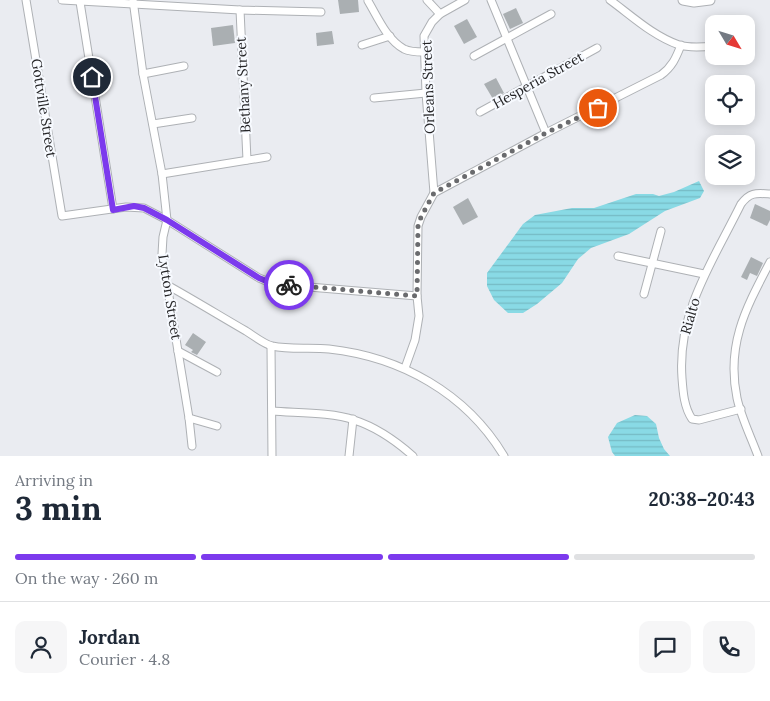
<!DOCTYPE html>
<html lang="en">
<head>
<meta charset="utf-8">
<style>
  :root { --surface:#fff; --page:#f6f6f7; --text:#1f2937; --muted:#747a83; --line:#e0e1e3; --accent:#7c3aed }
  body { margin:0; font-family:Lora,serif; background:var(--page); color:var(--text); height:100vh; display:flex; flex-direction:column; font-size:19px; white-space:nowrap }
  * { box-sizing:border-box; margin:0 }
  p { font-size:16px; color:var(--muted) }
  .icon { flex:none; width:28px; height:28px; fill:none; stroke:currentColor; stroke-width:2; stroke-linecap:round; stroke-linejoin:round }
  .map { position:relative; height:456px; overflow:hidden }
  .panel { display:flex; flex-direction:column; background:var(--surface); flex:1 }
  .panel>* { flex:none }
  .needle { width:32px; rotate:128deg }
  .tools { position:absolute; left:705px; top:15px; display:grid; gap:10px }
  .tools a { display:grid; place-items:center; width:50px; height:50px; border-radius:10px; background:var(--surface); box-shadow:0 2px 12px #0003; font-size:25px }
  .pin { position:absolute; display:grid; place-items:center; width:42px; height:42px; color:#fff; margin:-21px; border:2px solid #fff; border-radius:50%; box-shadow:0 1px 5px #0007 }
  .courier { position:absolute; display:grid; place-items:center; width:50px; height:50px; margin:-25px; border:4px solid #7c3aed; border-radius:50%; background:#fff; color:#222; box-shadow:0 1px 6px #0007 }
  .overview em { font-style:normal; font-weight:700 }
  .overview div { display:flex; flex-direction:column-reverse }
  .overview { display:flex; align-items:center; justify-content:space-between; height:85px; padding:0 15px }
  h1 { font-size:32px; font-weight:700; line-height:38px }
  .bar { display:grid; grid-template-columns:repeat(4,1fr); gap:8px 5px; align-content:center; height:60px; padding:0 15px }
  .bar i { height:6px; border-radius:4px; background:var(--line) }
  .bar .on { background:var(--accent) }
  .bar p { grid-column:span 4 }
  .line { display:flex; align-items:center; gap:12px; padding:0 15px; border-top:1px solid var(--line) }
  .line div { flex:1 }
  .round { display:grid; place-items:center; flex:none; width:52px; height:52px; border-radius:10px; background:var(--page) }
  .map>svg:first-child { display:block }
  .water { fill:url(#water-rules) }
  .building { fill:#aaafb2 }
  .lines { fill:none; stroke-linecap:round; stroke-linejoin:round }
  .minor-casing { stroke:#aeb1b5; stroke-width:9 }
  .tertiary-casing { stroke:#aeb1b5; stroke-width:11 }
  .minor { stroke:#fff; stroke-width:7 }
  .tertiary { stroke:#fff; stroke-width:9 }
  .done { stroke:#6a6b6e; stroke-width:5; stroke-dasharray:0 9 }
  .route { stroke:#7c3aed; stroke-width:6 }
  .labels { text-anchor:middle; stroke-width:4; stroke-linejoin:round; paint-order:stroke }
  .street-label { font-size:14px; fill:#252527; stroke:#f7faff }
</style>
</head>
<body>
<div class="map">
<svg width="770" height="456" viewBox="0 0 770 456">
  <defs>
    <pattern id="water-rules" width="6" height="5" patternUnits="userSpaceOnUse" patternTransform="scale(1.25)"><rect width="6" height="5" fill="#89dae5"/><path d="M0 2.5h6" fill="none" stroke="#76bbc4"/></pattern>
  </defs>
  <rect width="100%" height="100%" fill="#eaecf1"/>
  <g class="water">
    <path d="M699,181L704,191L700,198L665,211L629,234L591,248L578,259L562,283L537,304L523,313H508L494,300L487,286V273L523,224L535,215L572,208H594L636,194H653L659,196L674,192Z"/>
    <path d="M635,415L647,416L656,424L659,438L664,449L670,456H615L612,452L608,437L617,423Z"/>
  </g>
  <g class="building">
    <path d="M338,0H358L359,12L340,14Z"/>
    <path d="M516,8L523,23L510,29L503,14Z"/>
    <path d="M467,19L477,37L464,44L454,26Z"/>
    <path d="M233,25L235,43L213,46L211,28Z"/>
    <path d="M332,31L334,44L317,46L316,33Z"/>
    <path d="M496,78L504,93L493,99L484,84Z"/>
    <path d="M468,198L478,217L463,225L453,207Z"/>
    <path d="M755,204L770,211V220L767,226L750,218Z"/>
    <path d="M751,257L763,263L757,276L750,273L747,280L741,277Z"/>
    <path d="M193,333L206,342L197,355L191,352L193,350L185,345Z"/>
  </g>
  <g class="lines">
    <g class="minor-casing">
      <g id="minor">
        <path d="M26,0L62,216L126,207L144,208L167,220L259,278L271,283L297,286L417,296"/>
        <path d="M62,0L240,10L321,12"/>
        <path d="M133,0L143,74L162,174L167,220L163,237L162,254L189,418L192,446"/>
        <path d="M427,0L440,14"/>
        <path d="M491,0L546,133"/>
        <path d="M610,0C632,16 653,36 679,45C689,48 703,47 714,46"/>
        <path d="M368,1C377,16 387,40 404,49C410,52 417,52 424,52"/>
        <path d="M80,2L113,209"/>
        <path d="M240,10L247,160"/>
        <path d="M362,45L390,36"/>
        <path d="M474,56L551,14"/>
        <path d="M143,74L184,66"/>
        <path d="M374,98L426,93"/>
        <path d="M480,112L597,48"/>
        <path d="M153,124L192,118"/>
        <path d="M162,174L267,157"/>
        <path d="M434,193L426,93L424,36L432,22L440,14L465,0"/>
        <path d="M618,256L704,274"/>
        <path d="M167,285C194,300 220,316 246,331C254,336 264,344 272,346C290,350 311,347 329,349C401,357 466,393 504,456"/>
        <path d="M644,294L661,231"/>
        <path d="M271,346L272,456"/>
        <path d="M178,351L217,372"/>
        <path d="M405,368L415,340L419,316L417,296L418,226L421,217L434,193L546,133L661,75C672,67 676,58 681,45"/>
        <path d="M741,409L699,420L692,419C684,407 683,392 682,378C677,312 713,261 741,204C750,192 756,193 770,194"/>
        <path d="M272,411C295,413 332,412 354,420C376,427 396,441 413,456"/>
        <path d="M189,418L217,426"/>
        <path d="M349,456L353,419"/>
        <path d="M758,456C751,437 741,417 737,398C726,344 746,308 770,262"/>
      </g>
    </g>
    <g class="tertiary-casing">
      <path id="tertiary" d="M683,0L694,2L710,0"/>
    </g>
    <use href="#minor" class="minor"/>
    <use href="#tertiary" class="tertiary"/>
  </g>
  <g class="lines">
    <path class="done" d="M289,285L417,296L418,226L421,217L434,193L546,133L598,108"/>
    <path class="route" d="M92,77L113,210L134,206L144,208L167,220L259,278L271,283L289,285"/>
  </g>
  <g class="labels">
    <g class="street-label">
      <text transform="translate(538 80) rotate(-29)" y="5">Hesperia Street</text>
      <text transform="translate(243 85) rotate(-93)" y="5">Bethany Street</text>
      <text transform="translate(428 87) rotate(-92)" y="5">Orleans Street</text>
      <text transform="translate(44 108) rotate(81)" y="5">Gottville Street</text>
      <text transform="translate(170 297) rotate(81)" y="5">Lytton Street</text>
      <text transform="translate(690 316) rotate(-74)" y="5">Rialto</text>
    </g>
  </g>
</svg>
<div class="tools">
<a><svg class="needle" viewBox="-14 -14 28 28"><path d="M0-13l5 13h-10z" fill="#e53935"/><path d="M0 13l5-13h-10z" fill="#747a83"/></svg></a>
<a><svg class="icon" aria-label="locate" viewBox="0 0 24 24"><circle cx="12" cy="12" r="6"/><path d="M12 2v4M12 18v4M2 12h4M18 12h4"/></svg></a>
<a><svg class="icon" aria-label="layers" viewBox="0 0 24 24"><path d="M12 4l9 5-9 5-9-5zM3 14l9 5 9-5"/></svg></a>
</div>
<div class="pin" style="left:598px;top:108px;background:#ea580c"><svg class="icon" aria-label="bag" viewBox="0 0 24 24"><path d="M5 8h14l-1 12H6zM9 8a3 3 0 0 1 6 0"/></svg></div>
<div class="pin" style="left:92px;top:77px;background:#1f2937"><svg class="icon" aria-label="home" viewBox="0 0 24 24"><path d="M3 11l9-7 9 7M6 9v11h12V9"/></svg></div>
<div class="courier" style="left:289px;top:285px"><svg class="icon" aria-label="bike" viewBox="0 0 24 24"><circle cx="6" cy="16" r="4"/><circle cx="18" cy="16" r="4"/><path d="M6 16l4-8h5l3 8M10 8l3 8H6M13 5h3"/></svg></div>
</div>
<section class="panel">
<div class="overview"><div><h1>3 min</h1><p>Arriving in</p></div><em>20:38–20:43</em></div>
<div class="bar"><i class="on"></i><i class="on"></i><i class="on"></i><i></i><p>On the way · 260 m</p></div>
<div class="line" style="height:90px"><a class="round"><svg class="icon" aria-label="person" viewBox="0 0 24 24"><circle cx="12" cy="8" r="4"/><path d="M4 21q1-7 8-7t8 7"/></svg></a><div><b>Jordan</b><p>Courier · 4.8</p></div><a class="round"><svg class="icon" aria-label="chat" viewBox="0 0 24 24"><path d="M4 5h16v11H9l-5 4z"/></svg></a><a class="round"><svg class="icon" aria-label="phone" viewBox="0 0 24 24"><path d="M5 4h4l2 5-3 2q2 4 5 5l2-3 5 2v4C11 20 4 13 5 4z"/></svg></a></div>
</section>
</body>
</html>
